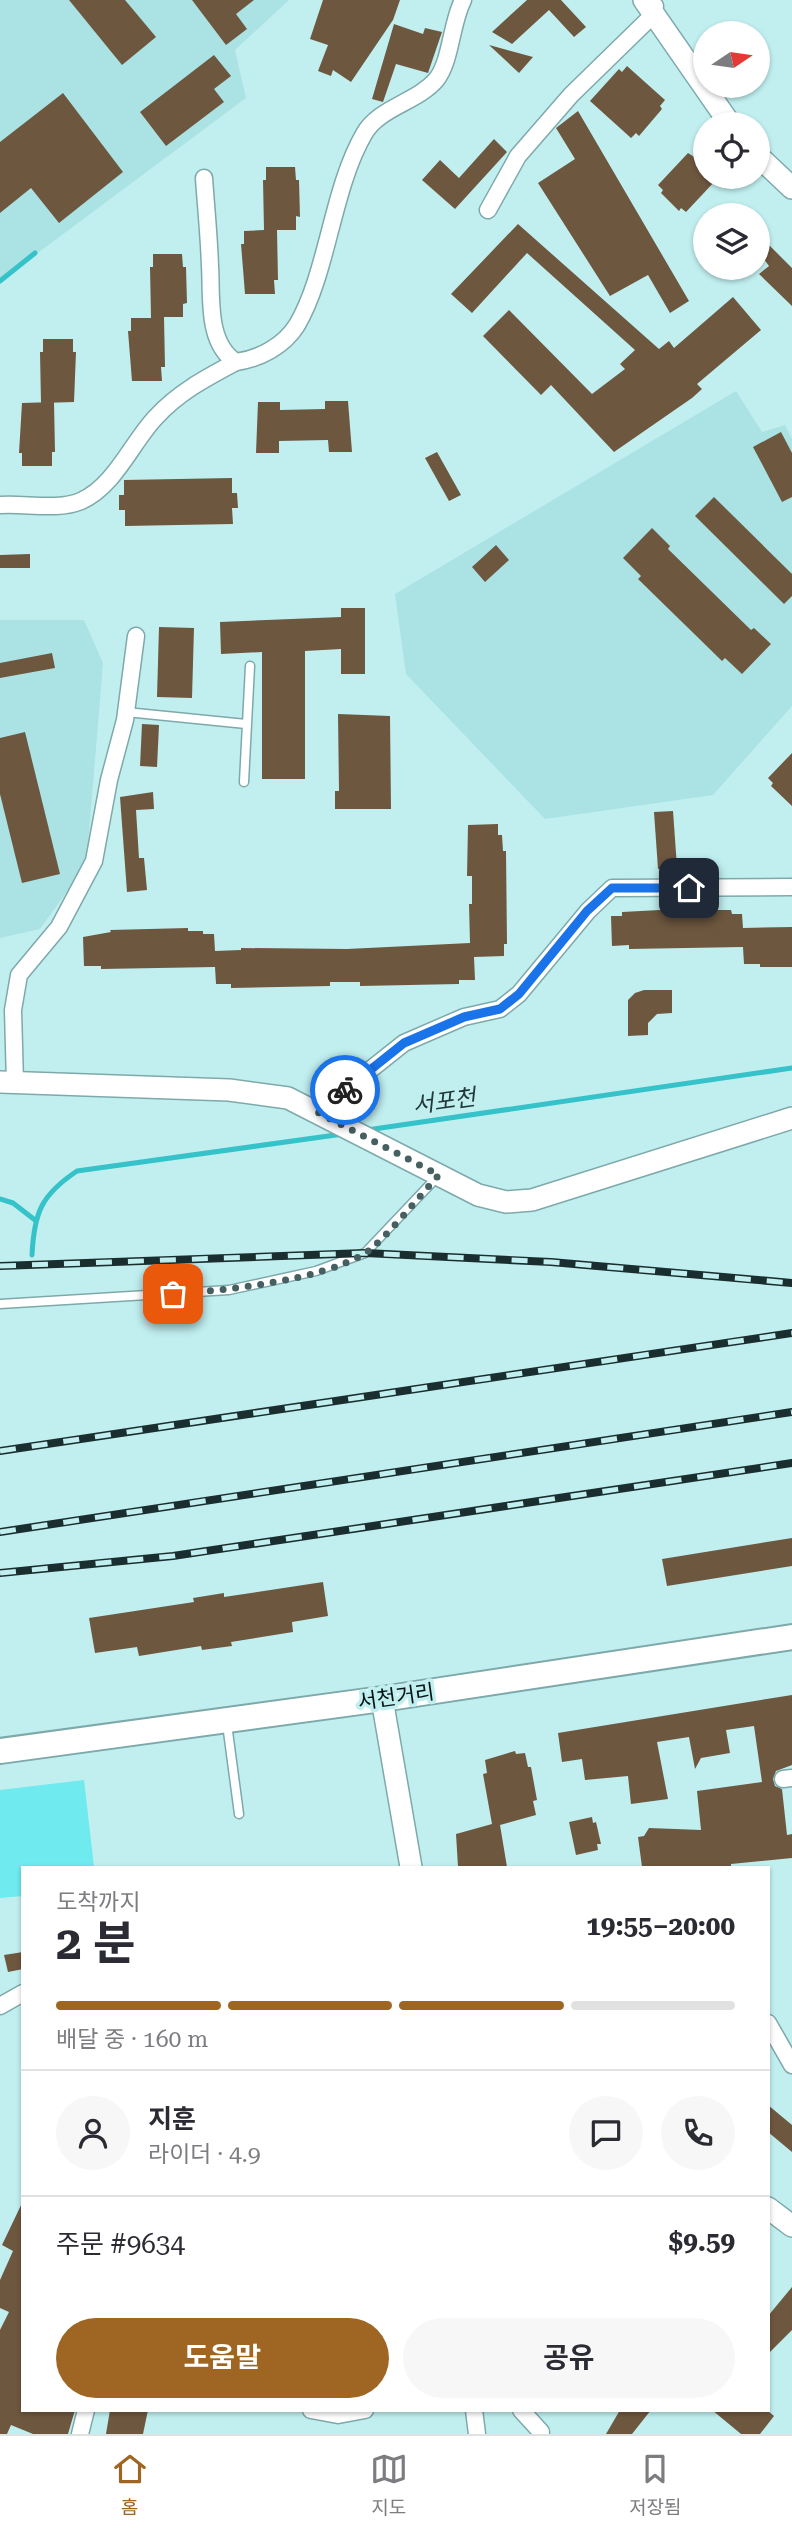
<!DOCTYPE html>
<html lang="ko">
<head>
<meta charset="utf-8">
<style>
  :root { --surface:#fff; --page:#f7f7f7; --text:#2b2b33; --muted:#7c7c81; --line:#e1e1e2; --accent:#9f6623 }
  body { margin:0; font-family:"Roboto Serif","Noto Sans KR",serif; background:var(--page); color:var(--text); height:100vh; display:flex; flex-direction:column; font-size:26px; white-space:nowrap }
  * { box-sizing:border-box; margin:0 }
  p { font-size:23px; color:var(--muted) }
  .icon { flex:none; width:38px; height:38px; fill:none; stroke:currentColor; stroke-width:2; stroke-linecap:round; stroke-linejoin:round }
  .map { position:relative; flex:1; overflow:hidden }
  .sheet { position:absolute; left:21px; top:1866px; width:749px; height:546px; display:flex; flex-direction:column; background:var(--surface); border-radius:0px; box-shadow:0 2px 5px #0004 }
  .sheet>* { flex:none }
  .needle { width:46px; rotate:77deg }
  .tools { position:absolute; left:693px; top:21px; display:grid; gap:14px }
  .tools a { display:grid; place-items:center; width:77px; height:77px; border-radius:50%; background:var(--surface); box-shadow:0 2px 5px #0004; font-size:35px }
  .pin { position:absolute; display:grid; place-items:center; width:60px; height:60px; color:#fff; margin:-30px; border-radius:14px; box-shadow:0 4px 10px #0006 }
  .courier { position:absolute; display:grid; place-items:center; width:70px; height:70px; margin:-35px; border:5px solid #1a73e8; border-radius:50%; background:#fff; color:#222; box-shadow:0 2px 9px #0007 }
  .headline em { font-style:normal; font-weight:700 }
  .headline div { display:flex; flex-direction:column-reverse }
  .headline { display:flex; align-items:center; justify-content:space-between; height:119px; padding:0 35px }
  h1 { font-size:46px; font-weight:700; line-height:52px }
  .bar { display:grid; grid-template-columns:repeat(4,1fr); gap:10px 7px; align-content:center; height:84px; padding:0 35px }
  .bar i { height:9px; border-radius:5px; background:var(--line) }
  .bar .selected { background:var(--accent) }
  .bar p { grid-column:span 4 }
  .line { display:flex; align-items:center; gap:18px; padding:0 35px; border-top:2px solid var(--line) }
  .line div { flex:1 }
  .round { display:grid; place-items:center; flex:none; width:74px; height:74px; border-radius:37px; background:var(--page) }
  .button { display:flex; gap:14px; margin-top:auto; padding:14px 35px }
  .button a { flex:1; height:80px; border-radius:42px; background:var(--accent); color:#fff; font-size:28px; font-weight:700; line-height:80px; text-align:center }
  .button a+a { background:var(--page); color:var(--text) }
  .tabs { display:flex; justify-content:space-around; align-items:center; height:98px; border-top:2px solid var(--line); background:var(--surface); font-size:19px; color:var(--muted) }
  .tabs a { display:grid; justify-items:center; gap:4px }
  .tabs .selected { color:var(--accent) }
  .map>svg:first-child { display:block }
  .built { fill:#abe2e4 }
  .green { fill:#6feaef }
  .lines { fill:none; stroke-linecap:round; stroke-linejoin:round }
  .stream { stroke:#35c2c8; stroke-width:5 }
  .building { fill:#6e573f }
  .lane-casing { stroke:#7ea9ab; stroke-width:11 }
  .street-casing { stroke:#7ea9ab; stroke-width:19 }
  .secondary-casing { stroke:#7ea9ab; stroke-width:24 }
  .primary-casing { stroke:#7ea9ab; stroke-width:28 }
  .lane { stroke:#fff; stroke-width:8 }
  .street { stroke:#fff; stroke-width:16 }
  .secondary { stroke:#fff; stroke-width:21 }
  .primary { stroke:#fff; stroke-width:24 }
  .rail-casing { stroke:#1b2e2f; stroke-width:8 }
  .rail { stroke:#c1eff0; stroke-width:5; stroke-dasharray:16; stroke-linecap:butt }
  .done { stroke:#465f60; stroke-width:7; stroke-dasharray:0 12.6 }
  .route { stroke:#1a73e8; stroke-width:9 }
  .labels { text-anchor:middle; stroke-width:7; stroke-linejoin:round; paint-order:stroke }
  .street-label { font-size:21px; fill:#031213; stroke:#c1eff0 }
  .water-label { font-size:23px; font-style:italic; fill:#22393a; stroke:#c1eff0 }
</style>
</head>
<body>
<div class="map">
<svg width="792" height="2434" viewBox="0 0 792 2434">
  <rect width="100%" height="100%" fill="#c1eff0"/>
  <g class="built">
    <path d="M0,0H289L235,50L246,98L0,281Z"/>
    <path d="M736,391L762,432L785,425L792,439V706L713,795L545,819L406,674L395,594Z"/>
    <path d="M0,620H84L103,663L87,857L76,879L40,929L0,938Z"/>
  </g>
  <path class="green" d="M84,1780L94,1867H23V1896L0,1898V1790Z"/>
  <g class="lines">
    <g class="stream">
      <path d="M0,281L35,253"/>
      <path d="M367,1130L792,1068"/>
      <path d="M0,1199L13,1203L35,1220"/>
      <path d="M32,1255C34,1213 41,1195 77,1171L343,1134"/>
    </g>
  </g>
  <g class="building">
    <path d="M69,0H125L156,37L122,65Z"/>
    <path d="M192,0H254L236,14L247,29L226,45Z"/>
    <path d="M323,0H400L393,20L351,82L333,70L331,76L318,71L328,45L310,39Z"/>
    <path d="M527,0H561L586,27L574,37L549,10L512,44L492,32Z"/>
    <path d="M394,24L423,34L425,28L442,32L428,73L396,64L383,102L372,99Z"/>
    <path d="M489,45L533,57L519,73Z"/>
    <path d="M214,55L231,76L214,89L224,102L166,146L140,112Z"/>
    <path d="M627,66L665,100L660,106L662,109L639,136L636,133L631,138L590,101L619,69L622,72Z"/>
    <path d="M63,93L123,172L59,223L31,188L0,213V142Z"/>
    <path d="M578,111L689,301L670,313L648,275L610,296L538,183L575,159L556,128Z"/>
    <path d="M494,139L507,152L455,209L422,180L440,160L459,178Z"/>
    <path d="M688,153L705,164V177L716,180L686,212L681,208L679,211L661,193L663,190L658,185Z"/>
    <path d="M266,167H295L296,180H299L300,217L296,216V230H277L278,280H274L275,294H245L241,244H244V231L264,230L263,180H266Z"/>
    <path d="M518,224L659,349L669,341L674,348L733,297L761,330L697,384L702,389L692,398L614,452L551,385L541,395L483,336L509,310L592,394L625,369L620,364L635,350L527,253L472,313L451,294Z"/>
    <path d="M758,234L792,268V306L759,274L769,266L758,251Z"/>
    <path d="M153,254H182L183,267H186L187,303L183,304V317H164L165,367H161L162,381H132L128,331H131V318H151L150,267H153Z"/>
    <path d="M43,339H73V352H76L74,402L41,403L40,352H43Z"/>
    <path d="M325,401H348L352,452H329L328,440L279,441V453H256L258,402H280V410L325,409Z"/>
    <path d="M54,402L55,452H52V466H22V453H19L22,403Z"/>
    <path d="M781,432L792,453V497L782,502L753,447Z"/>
    <path d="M437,452L461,495L449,501L425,458Z"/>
    <path d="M232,478V493H237L238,508H232L233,524L125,526V510H119V495H124V480Z"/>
    <path d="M714,497L792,574V596L784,604L695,516Z"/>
    <path d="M652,528L670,546L668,549L751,630L754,628L771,644L742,674L725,658L722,661L638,579L641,576L623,558Z"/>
    <path d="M496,545L509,560L485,582L472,567Z"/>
    <path d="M30,554V568H0V555Z"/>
    <path d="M341,608H365V674H341V649L305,651V779H262V652L221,654L220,622L341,617Z"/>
    <path d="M159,627L194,628L192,698L157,697Z"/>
    <path d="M52,653L55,668L0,678V663Z"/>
    <path d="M338,714L390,716L391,809H335V791H339Z"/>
    <path d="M142,724L159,725L157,767L140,766Z"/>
    <path d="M25,732L60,874L22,883L0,794V738Z"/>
    <path d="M792,753V806L771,786L773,783L768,778Z"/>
    <path d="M153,792L154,809L136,810L139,858H144L147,890L127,892L120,797Z"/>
    <path d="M673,811L677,867L658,869L654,812Z"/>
    <path d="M498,824V835H502L503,851H506L507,944H504V956L474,957L475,980H459V984L360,986V982H330V986L231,988V984H216L215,967L101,969V966H84L83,937L111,932L110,930L188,928V931H203V934H214L215,951L241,950V948L347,949L470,943L469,904H472V876H467L468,825Z"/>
    <path d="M716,907V910H731L732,914H742L743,928L792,927V967H760V964H744L743,947L629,949V945L612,946L611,916H622V912Z"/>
    <path d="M644,990H672V1013L657,1014L648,1023V1035L628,1036V1000L635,993Z"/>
    <path d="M792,1538V1566L667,1586L662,1559Z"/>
    <path d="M323,1582L328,1616L292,1622L293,1632L231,1642L232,1646L202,1650L201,1646L139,1656L137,1647L95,1653L89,1618L194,1602L193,1598L224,1593V1597Z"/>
    <path d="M792,1695V1765L776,1771L773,1779L775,1786L782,1789L787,1835L792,1834V1858L731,1864V1867H642L638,1837L644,1836L649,1828L701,1830L697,1791L762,1782L754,1726L726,1730L730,1753L701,1758L695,1769L689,1737L657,1742L668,1799L631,1804L628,1776L585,1780L582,1759L562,1762L558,1733Z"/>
    <path d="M515,1751L516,1754L525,1753L528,1767H531L537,1800L533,1801L536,1815L500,1825L507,1867H458L456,1834L492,1824L483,1774L487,1773L485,1760Z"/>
    <path d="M592,1817L593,1823L596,1822L601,1844H597L598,1850L576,1855L569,1822Z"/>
    <path d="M23,1952V1969L8,1972L4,1955Z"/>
    <path d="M768,2105L792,2125V2152L768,2132Z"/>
    <path d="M23,2201V2410H75L68,2434H33L11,2425L7,2434H0V2330L9,2312L0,2308V2280L13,2251L2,2245Z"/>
    <path d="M792,2287V2330L768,2354V2316Z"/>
    <path d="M110,2410H148L143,2434H106Z"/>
    <path d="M620,2410H651L632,2434H606Z"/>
    <path d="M712,2410H767L774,2416L760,2434H741Z"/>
  </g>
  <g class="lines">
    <g class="lane-casing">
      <g id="lane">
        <path d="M126,712L246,724"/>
        <path d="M244,782L250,666"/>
        <path d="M0,1304L229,1290L316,1271L365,1253L438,1176"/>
        <path d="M227,1724L239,1814"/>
      </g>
    </g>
    <g class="street-casing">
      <g id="street">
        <path d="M204,178C206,207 209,236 210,266C212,296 206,343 236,362C259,359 284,346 297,325C328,272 332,189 364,134C378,108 417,102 436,80C451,62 451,23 463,0"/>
        <path d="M488,210L518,156L571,95L653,15L655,6"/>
        <path d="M0,505C25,503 57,511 81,501C115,486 132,442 156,417C179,392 206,378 236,362"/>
        <path d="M15,1083L13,1010L19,975L59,927L94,861L109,780L125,720L136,636"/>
        <path d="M317,1112L404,1043L464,1017L500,1009L519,994L588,911L612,888L792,887"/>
        <path d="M783,1779L792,1778"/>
        <path d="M0,2006L23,1993"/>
        <path d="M768,2023L792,2065"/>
        <path d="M311,2410L338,2415L365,2410"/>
        <path d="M474,2410L477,2434"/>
        <path d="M521,2410L541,2432"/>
        <path d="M80,2434L86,2410"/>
      </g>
    </g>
    <g class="secondary-casing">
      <g id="secondary">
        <path d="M644,0L730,124"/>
        <path d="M758,156L792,188"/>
        <path d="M0,1082L229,1090L288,1098L478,1195L506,1202L532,1200L792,1118"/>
        <path d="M382,1699L411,1867"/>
        <path d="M768,2208L792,2226"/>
      </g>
    </g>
    <g class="primary-casing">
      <path id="primary" d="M0,1751L382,1699L792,1637"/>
    </g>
    <use href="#lane" class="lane"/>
    <use href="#street" class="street"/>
    <use href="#secondary" class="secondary"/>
    <use href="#primary" class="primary"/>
    <g class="rail-casing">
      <g id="rail">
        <path d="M0,1266L365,1253L551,1262L792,1283"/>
        <path d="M0,1451L792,1333"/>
        <path d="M0,1532L792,1412"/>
        <path d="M0,1573L173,1556L792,1463"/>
      </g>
    </g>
    <use href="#rail" class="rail"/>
  </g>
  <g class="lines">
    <path class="done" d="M173,1294C227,1290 318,1281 364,1254C382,1243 422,1193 439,1175L317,1112L345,1090"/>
    <path class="route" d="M345,1090L404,1043L464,1017L500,1009L519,994L587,911L612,888H689"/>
  </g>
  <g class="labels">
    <g class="street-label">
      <text transform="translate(396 1697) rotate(-8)" y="7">서천거리</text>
    </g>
    <g class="water-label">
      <text transform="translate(444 1101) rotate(-8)" y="8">서포천</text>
    </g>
  </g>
</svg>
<div class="tools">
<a><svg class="needle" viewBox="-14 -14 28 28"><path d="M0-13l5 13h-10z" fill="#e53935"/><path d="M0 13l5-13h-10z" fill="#7c7c81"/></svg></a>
<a><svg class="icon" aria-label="locate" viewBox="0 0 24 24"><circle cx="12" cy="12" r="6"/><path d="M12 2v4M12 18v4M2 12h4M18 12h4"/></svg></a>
<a><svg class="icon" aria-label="layers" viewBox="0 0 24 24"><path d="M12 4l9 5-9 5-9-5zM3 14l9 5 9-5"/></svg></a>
</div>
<div class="pin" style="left:173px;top:1294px;background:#ea580c"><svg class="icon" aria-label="bag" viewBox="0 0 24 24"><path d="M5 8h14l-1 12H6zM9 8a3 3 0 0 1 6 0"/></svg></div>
<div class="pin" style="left:689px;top:888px;background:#1f2937"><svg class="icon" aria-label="home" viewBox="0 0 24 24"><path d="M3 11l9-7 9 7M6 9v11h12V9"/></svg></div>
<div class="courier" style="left:345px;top:1090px"><svg class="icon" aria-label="bike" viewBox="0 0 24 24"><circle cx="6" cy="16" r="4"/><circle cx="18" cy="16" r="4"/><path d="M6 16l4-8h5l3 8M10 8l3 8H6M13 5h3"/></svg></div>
<section class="sheet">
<div class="headline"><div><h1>2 분</h1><p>도착까지</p></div><em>19:55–20:00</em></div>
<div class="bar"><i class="selected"></i><i class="selected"></i><i class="selected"></i><i></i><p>배달 중 · 160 m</p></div>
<div class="line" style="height:126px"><a class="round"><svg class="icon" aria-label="person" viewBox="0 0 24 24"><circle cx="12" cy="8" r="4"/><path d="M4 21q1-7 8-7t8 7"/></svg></a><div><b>지훈</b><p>라이더 · 4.9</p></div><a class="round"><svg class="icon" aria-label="chat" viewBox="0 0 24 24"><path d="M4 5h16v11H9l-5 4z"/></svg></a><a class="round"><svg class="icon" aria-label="phone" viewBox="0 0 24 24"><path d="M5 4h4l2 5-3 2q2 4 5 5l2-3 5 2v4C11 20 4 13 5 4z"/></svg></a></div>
<div class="line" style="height:91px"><div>주문 #9634</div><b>$9.59</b></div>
<div class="button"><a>도움말</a><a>공유</a></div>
</section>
</div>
<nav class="tabs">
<a class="selected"><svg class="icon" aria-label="home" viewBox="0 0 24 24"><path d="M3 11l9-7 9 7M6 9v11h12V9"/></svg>홈</a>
<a><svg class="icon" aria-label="map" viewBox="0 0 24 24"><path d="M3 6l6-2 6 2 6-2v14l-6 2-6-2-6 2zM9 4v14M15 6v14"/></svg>지도</a>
<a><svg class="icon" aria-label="saved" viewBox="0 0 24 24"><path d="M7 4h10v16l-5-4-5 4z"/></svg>저장됨</a>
</nav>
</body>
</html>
